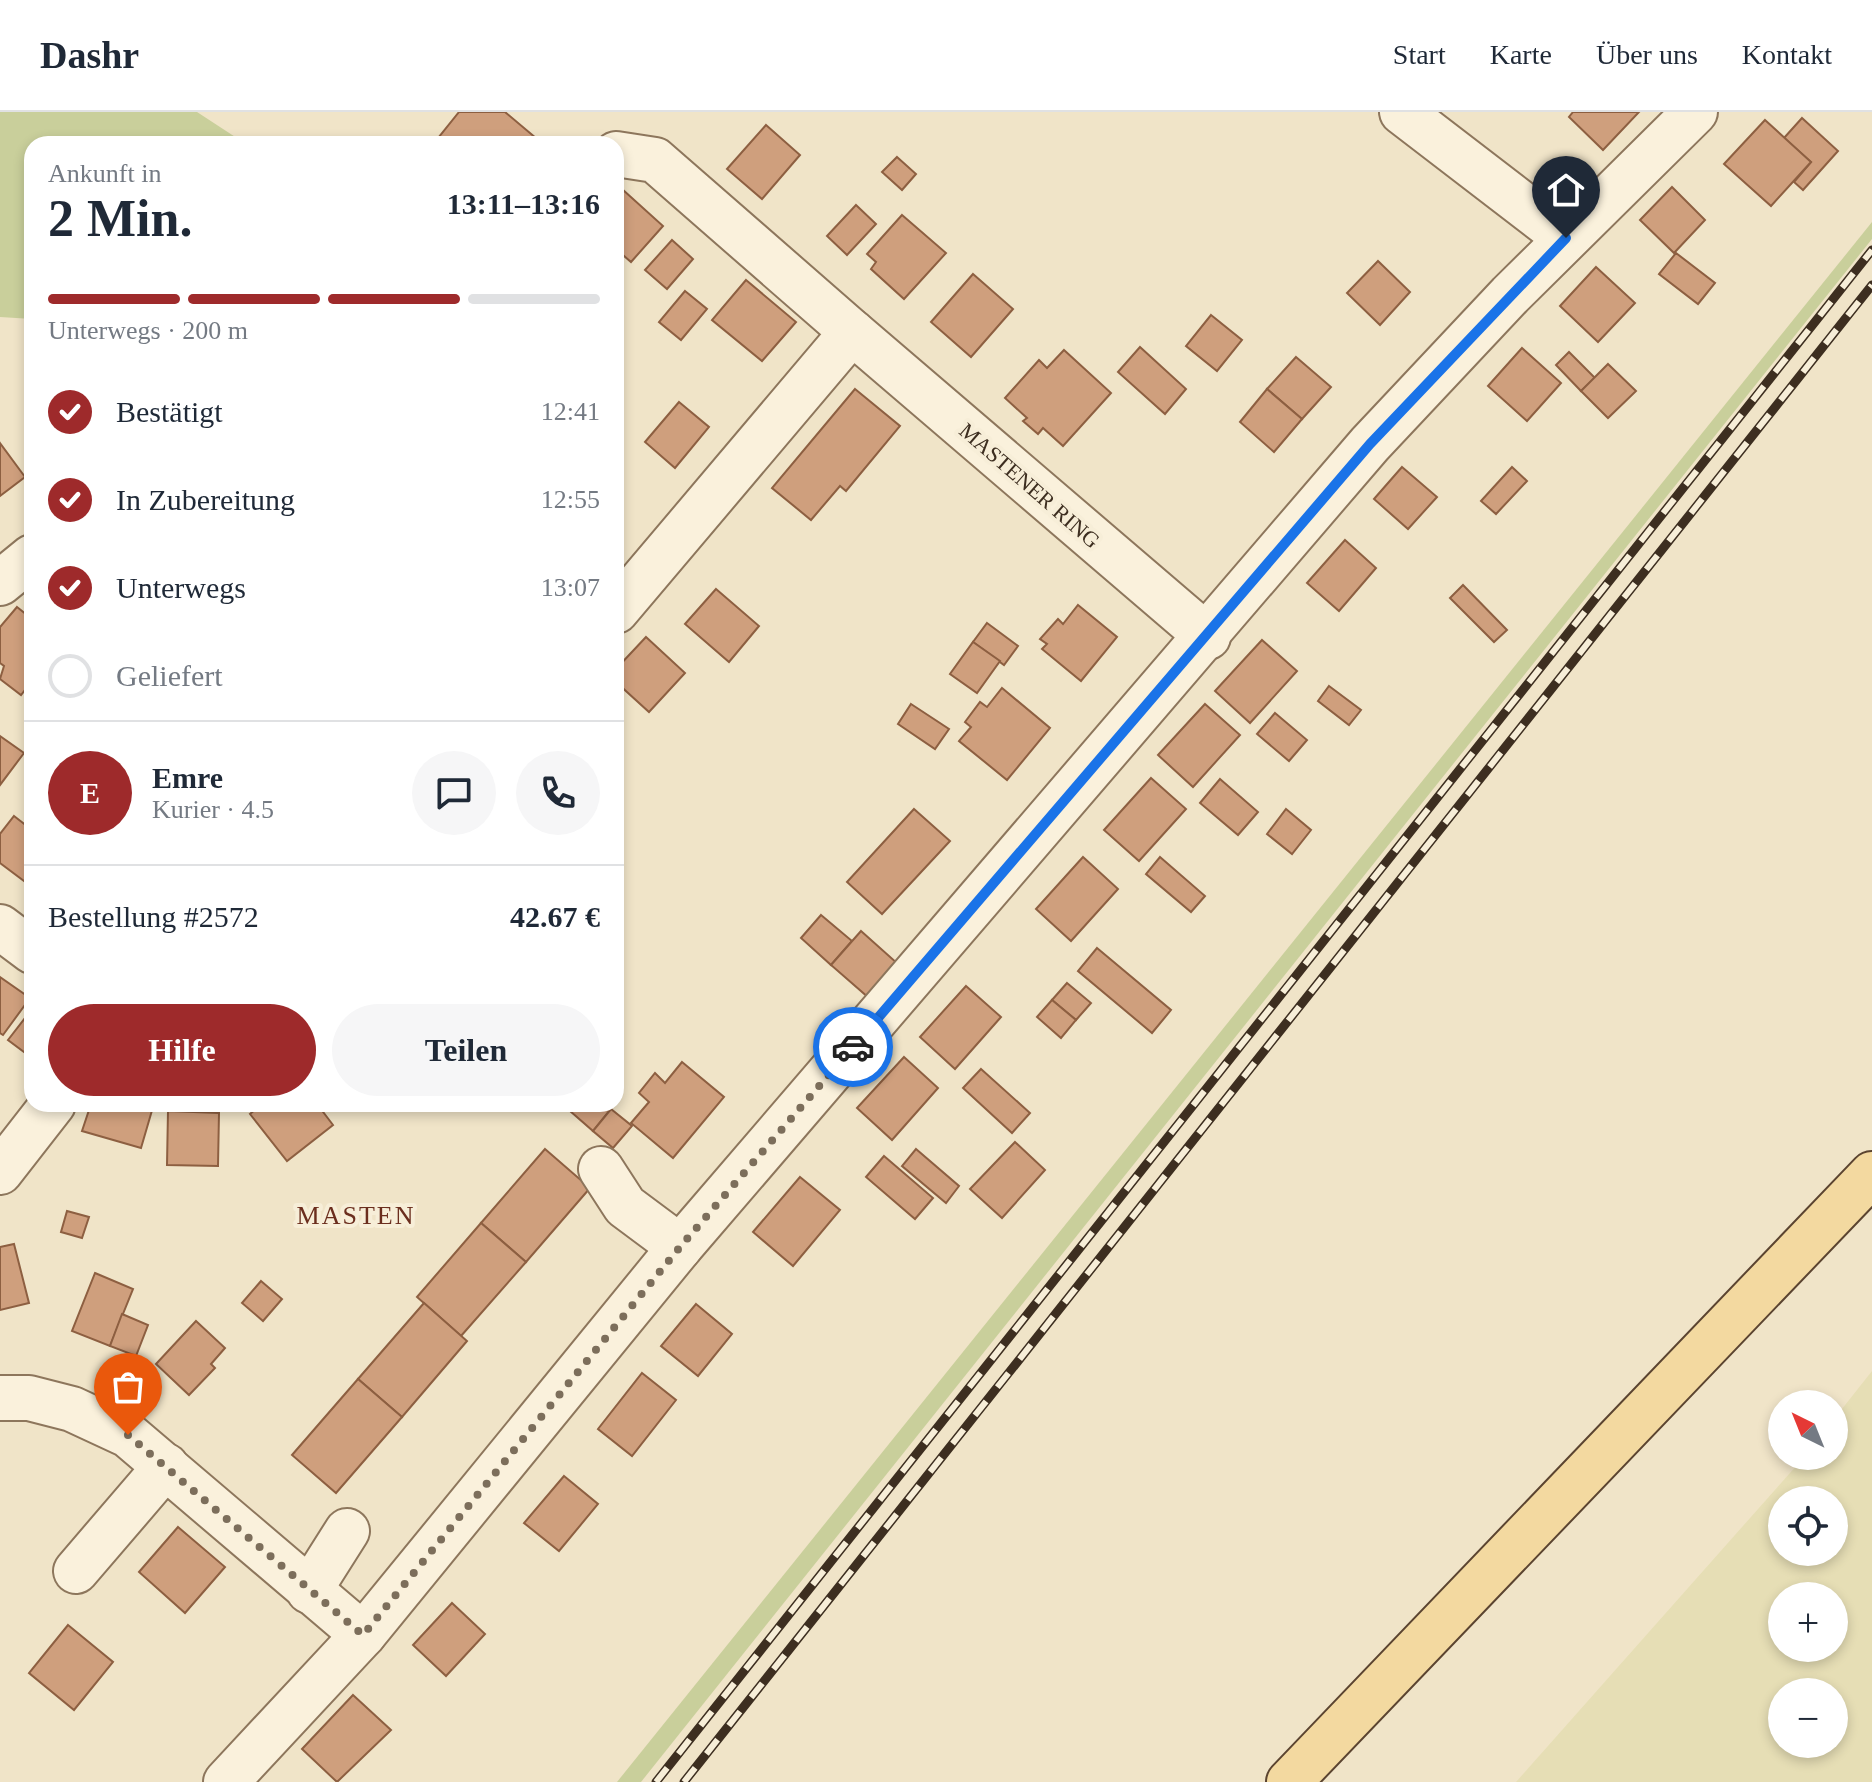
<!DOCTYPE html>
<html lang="de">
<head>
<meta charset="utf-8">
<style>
  :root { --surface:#fff; --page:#f6f6f7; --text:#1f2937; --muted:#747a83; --line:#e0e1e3; --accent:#9e2a2b }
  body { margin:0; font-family:"Times New Roman",serif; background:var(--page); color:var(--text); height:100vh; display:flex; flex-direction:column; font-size:30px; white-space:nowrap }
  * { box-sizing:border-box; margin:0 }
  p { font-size:26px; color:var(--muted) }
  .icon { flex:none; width:44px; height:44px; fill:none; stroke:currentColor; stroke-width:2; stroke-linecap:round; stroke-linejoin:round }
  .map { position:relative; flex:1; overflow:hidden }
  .panel { position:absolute; left:24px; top:24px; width:600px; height:976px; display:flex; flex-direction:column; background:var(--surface); border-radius:24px; box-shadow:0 4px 12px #0003 }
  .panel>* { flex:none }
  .needle { width:52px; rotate:317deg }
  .controls { position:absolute; left:1768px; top:1278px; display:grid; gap:16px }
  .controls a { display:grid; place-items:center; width:80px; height:80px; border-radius:50%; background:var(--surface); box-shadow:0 4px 12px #0003; font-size:40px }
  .pin { position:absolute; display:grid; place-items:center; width:68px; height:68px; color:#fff; margin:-82px -34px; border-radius:50% 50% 50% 0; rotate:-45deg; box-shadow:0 0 8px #0007 }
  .pin .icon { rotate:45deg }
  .courier { position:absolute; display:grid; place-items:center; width:80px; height:80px; margin:-40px; border:6px solid #1a73e8; border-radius:50%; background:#fff; color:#222; box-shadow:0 2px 10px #0007 }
  .headline em { font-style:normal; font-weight:700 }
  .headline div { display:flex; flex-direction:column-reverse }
  .headline { display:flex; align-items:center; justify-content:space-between; height:136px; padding:0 24px }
  h1 { font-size:52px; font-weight:700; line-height:60px }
  .bar { display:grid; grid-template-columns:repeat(4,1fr); gap:12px 8px; align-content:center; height:96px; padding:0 24px }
  .bar i { height:10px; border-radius:6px; background:var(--line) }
  .bar .on { background:var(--accent) }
  .bar p { grid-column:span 4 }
  .line { display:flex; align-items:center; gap:20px; padding:0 24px; border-top:2px solid var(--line) }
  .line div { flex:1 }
  .round { display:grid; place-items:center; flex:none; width:84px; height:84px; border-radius:42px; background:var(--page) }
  ol { padding:0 24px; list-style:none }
  li { display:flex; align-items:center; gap:24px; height:88px }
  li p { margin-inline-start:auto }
  li .icon { padding:8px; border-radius:50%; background:var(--accent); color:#fff; stroke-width:4 }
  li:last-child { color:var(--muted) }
  li i { width:44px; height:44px; border:4px solid var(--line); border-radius:50% }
  .action { display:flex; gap:16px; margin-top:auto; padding:16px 24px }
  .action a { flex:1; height:92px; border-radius:48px; background:var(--accent); color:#fff; font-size:32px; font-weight:700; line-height:92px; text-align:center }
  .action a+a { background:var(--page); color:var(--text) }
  header { display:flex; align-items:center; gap:48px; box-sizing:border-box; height:112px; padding:0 40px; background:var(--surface); border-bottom:2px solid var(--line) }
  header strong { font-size:38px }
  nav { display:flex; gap:44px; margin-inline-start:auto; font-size:28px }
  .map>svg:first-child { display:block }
  .farmland { fill:#e6deb5; fill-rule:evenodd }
  .green { fill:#c9cf9b }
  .building { fill:#cf9f7d; stroke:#8d5f41; stroke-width:2 }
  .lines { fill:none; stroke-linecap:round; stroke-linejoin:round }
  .minor-casing { stroke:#8d765c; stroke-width:48 }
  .major-casing { stroke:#5b4430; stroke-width:48 }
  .minor { stroke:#faf1dc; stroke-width:44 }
  .major { stroke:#f3d9a0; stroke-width:44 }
  .rail-casing { stroke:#3d2e20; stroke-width:9 }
  .rail { stroke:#f7eed8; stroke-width:6; stroke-dasharray:18; stroke-linecap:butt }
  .done { stroke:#7c6e5b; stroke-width:8; stroke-dasharray:0 14.4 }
  .route { stroke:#1a73e8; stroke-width:10 }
  .labels { text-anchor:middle; stroke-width:8; stroke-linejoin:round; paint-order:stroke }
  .street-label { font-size:22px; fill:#3d2e20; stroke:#f7eed8 }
  .quarter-label { font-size:26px; letter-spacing:2px; fill:#6b2e1e; stroke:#f7eed8 }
</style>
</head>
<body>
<header>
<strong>Dashr</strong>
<nav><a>Start</a><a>Karte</a><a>Über uns</a><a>Kontakt</a></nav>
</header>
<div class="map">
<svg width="1872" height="1670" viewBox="0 0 1872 1670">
  <rect width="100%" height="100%" fill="#f0e4c8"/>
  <path class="farmland" d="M1872,1259V1670H1516L1805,1344H1834V1307ZM1782,1388H1834V1440H1782ZM1782,1484H1834V1536H1782ZM1782,1580H1834V1632H1782Z"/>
  <g class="green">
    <path d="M0,0H197L246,32H32V207L0,205Z"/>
    <path d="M1872,110V127L641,1670H617Z"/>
  </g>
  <g class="building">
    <path d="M459,0H505L543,32H447L439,25Z"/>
    <path d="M1573,0H1639L1603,38L1569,5Z"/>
    <path d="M1802,6L1838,39L1803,78L1794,70L1811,50L1784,26Z"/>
    <path d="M1765,8L1811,50L1771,94L1724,52Z"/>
    <path d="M766,13L800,43L762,87L727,57Z"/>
    <path d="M897,45L916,62L902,78L882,60Z"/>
    <path d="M1672,75L1705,108L1674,141L1640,108Z"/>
    <path d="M622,77L663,114L631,150L616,137V83Z"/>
    <path d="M856,93L876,112L847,143L827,124Z"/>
    <path d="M902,103L946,141L904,187L871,157L876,150L867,142Z"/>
    <path d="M672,128L693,147L667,177L645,158Z"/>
    <path d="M1676,141L1715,171L1698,192L1659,162Z"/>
    <path d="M1378,149L1410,180L1380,213L1347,181Z"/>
    <path d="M1596,155L1635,191L1598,230L1560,194Z"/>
    <path d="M973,162L1013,197L971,245L931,210Z"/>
    <path d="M746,168L796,210L762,249L712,208Z"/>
    <path d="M685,179L707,197L681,228L659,210Z"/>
    <path d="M1211,203L1242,228L1217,259L1186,234Z"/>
    <path d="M1140,235L1186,277L1165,302L1118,260Z"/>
    <path d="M1522,236L1561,271L1527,309L1488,274Z"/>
    <path d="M1064,238L1111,281L1063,334L1043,316L1038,322L1023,309L1027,306L1005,286L1039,248L1047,256Z"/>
    <path d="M1569,240L1595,266L1581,279L1556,253Z"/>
    <path d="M1296,245L1331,275L1302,307L1267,277Z"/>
    <path d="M1608,252L1636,279L1608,306L1581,279Z"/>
    <path d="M855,277L900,314L846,379L840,374L811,408L772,376Z"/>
    <path d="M1267,277L1302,307L1274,340L1240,310Z"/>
    <path d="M679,290L709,315L675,356L645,330Z"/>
    <path d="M0,331L25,365L0,384Z"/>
    <path d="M1402,355L1437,385L1408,417L1374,387Z"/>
    <path d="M1512,355L1527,369L1496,402L1481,389Z"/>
    <path d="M1345,428L1376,456L1339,499L1307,471Z"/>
    <path d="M1463,473L1507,518L1494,530L1450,486Z"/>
    <path d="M716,477L759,514L729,550L685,512Z"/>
    <path d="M1078,493L1117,525L1081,569L1042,537L1047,532L1040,527L1058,507L1063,512Z"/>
    <path d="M17,495L32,507V569L21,583L0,567L4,554L0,551V515Z"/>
    <path d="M987,511L1018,534L1004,553L973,530Z"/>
    <path d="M646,525L685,561L649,600L616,570V557Z"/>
    <path d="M1262,528L1297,559L1250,611L1215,579Z"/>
    <path d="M973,530L1000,549L977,581L950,562Z"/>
    <path d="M1329,574L1361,598L1349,613L1318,589Z"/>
    <path d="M1002,576L1050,616L1007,668L959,629L971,615L965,610L980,590L987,595Z"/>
    <path d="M911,592L949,617L935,637L898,612Z"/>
    <path d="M1205,592L1240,623L1193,675L1158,643Z"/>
    <path d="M1275,601L1307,628L1289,649L1257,622Z"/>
    <path d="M0,624L24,641L0,673Z"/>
    <path d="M1151,666L1186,697L1139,749L1104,718Z"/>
    <path d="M1220,667L1258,700L1238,723L1200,691Z"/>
    <path d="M914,697L950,729L882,802L847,770Z"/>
    <path d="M1286,697L1311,718L1292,742L1267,722Z"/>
    <path d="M14,704L32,718V775L0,751V722Z"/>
    <path d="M1083,745L1118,777L1071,829L1036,797Z"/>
    <path d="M1160,745L1205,784L1191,800L1146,762Z"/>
    <path d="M821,803L852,829L831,853L801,826Z"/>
    <path d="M861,819L898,852L869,886L831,853Z"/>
    <path d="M1097,836L1171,898L1152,921L1078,859Z"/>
    <path d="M0,865L30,886L3,923L0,921Z"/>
    <path d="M1067,871L1091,891L1076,908L1052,888Z"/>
    <path d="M966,874L1001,905L955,957L920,925Z"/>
    <path d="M1052,888L1076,908L1061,926L1037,905Z"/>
    <path d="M32,897V946L8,928Z"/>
    <path d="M904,945L938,976L892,1028L857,996Z"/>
    <path d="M682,950L724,985L673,1046L631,1011L649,990L639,981L655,961L665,971Z"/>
    <path d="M981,957L1030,1001L1012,1021L963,976Z"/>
    <path d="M91,992L153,995L141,1036L82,1019Z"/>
    <path d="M262,992H317L333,1013L287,1049L250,1002Z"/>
    <path d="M562,992H606L611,997L593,1019Z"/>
    <path d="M611,997L632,1014L613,1036L593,1019Z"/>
    <path d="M168,999L219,1001L218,1054L167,1053Z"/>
    <path d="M1015,1030L1045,1058L1002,1106L970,1077Z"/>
    <path d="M545,1037L590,1076L526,1150L481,1111Z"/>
    <path d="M916,1037L959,1074L946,1091L902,1054Z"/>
    <path d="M884,1044L933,1086L915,1107L866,1065Z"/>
    <path d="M800,1065L840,1098L793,1154L753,1120Z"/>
    <path d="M67,1099L89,1105L82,1126L61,1120Z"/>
    <path d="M481,1111L526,1150L461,1224L417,1185Z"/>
    <path d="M14,1132L29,1191L0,1198V1135Z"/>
    <path d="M95,1161L133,1177L110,1234L72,1219Z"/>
    <path d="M261,1169L282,1187L263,1209L242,1191Z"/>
    <path d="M424,1191L467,1229L402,1305L358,1267Z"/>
    <path d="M696,1192L732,1222L698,1264L661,1234Z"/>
    <path d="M122,1202L148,1213L136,1244L110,1234Z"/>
    <path d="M196,1209L225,1236L211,1252L215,1256L189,1283L156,1252Z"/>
    <path d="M642,1261L676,1288L632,1344L598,1317Z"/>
    <path d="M358,1267L402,1305L336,1381L292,1343Z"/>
    <path d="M564,1364L598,1392L559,1439L524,1411Z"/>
    <path d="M178,1415L225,1455L185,1501L139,1460Z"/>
    <path d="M452,1491L485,1522L446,1564L413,1533Z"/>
    <path d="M68,1513L113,1550L74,1598L29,1561Z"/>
    <path d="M353,1583L391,1618L337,1670L302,1637Z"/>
  </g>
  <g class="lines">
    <g class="minor-casing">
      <g id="minor">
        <path d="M1402,0L1566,126"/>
        <path d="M616,42L655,48L852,220"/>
        <path d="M0,471L32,445"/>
        <path d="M616,499L852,220L1208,525"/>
        <path d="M0,815L32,839"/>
        <path d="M601,1057L625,1094L680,1135"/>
        <path d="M0,1060L53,992"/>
        <path d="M0,1286H29L72,1297L128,1323L363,1523"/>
        <path d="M76,1459L166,1354"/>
        <path d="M309,1479L347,1419"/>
        <path d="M226,1670L363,1523L680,1135L1370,332L1510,183L1695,0"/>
      </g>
    </g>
    <g class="major-casing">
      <path id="major" d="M1289,1670L1872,1062"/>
    </g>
    <use href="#minor" class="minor"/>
    <use href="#major" class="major"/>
    <g class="rail-casing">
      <g id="rail">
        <path d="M656,1670L1872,138"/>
        <path d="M684,1670L1872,173"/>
      </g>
    </g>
    <use href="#rail" class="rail"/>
  </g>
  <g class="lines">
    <path class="done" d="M128,1323L363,1523L680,1135L853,935"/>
    <path class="route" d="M853,935L1370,332L1566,126"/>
  </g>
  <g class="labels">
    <g class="street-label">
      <text transform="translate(1030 373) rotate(41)" y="8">MASTENER RING</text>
    </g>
    <g class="quarter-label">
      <text x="356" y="1112">MASTEN</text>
    </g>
  </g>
</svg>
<div class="controls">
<a><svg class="needle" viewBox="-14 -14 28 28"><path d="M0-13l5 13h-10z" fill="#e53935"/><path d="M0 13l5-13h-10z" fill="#747a83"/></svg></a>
<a><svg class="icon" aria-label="locate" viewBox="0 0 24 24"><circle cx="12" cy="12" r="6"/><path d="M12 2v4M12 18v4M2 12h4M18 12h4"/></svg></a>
<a>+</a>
<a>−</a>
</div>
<div class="pin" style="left:128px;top:1323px;background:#ea580c"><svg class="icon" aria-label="bag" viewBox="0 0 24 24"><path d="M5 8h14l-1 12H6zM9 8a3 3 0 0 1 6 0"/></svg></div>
<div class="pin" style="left:1566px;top:126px;background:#1f2937"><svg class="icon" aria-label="home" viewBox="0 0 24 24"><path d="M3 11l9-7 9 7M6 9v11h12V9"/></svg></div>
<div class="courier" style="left:853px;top:935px"><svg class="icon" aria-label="car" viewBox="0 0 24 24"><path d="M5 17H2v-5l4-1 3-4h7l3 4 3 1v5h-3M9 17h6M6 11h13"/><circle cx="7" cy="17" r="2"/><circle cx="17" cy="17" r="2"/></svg></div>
<section class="panel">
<div class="headline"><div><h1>2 Min.</h1><p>Ankunft in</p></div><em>13:11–13:16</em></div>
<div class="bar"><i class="on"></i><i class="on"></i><i class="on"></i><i></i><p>Unterwegs · 200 m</p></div>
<ol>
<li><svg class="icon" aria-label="check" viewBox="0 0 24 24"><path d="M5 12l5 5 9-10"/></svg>Bestätigt<p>12:41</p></li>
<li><svg class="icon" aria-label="check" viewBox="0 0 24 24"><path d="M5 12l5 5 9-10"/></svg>In Zubereitung<p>12:55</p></li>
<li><svg class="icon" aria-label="check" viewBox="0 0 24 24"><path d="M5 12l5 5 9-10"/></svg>Unterwegs<p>13:07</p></li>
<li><i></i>Geliefert</li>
</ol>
<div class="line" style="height:144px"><b class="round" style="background:var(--accent);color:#fff">E</b><div><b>Emre</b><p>Kurier · 4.5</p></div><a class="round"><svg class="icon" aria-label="chat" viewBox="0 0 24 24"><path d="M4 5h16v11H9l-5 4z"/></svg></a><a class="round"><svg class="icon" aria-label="phone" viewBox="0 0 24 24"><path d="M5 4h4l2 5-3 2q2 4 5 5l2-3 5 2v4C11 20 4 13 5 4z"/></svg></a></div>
<div class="line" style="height:104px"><div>Bestellung #2572</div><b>42.67 €</b></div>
<div class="action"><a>Hilfe</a><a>Teilen</a></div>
</section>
</div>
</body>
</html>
